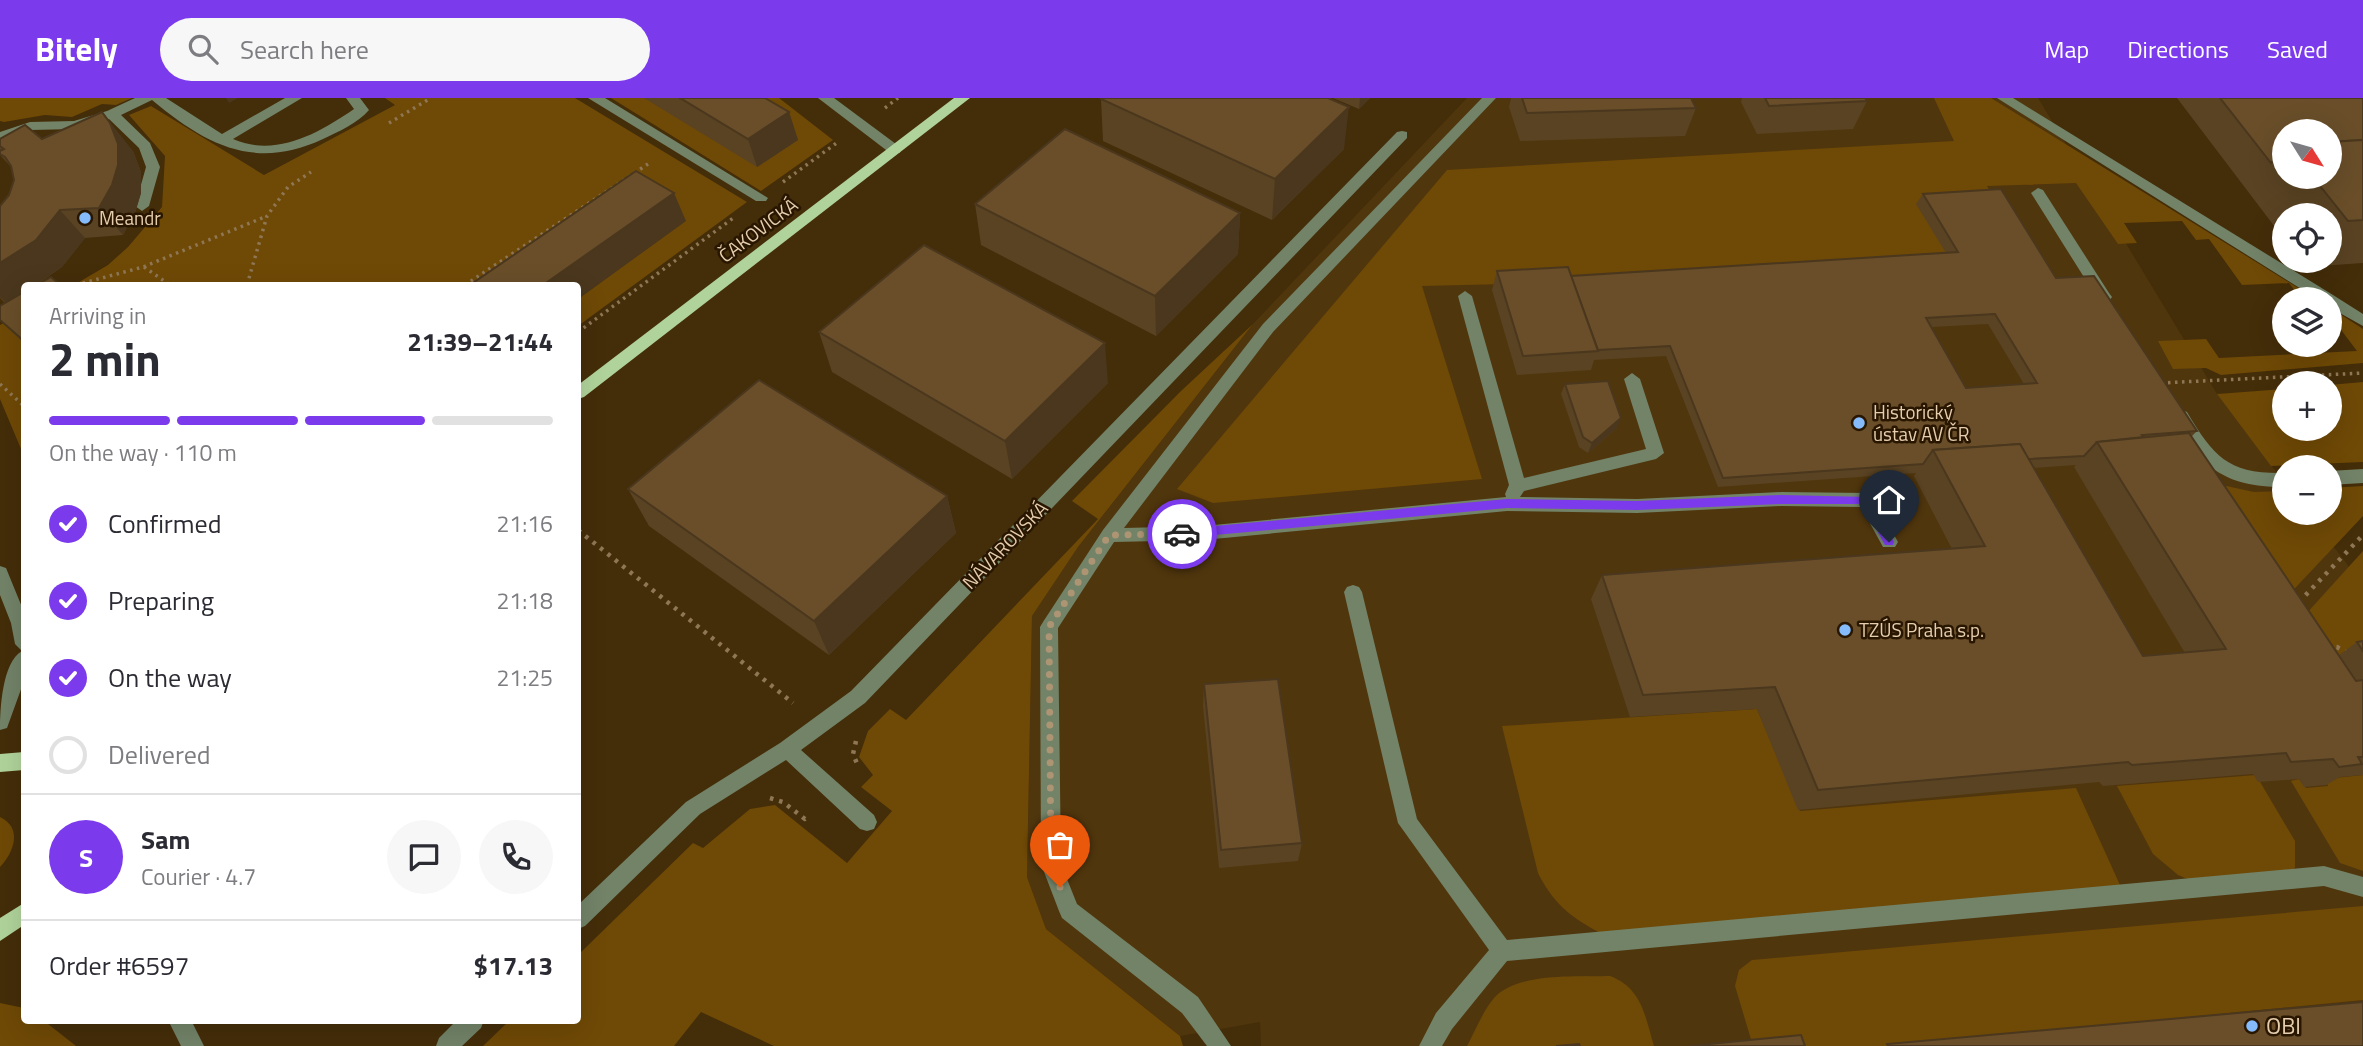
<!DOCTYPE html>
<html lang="en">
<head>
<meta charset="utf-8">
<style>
  :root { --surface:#fff; --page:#f7f7f7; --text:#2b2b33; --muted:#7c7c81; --line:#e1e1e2; --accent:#7c3aed }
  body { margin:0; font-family:"Titillium Web",sans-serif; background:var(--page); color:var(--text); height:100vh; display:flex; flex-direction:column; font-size:26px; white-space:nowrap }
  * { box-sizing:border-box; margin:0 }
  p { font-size:23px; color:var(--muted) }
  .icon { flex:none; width:38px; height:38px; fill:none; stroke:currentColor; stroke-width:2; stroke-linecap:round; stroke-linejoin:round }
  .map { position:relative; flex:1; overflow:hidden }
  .drawer { position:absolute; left:21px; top:184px; width:560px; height:742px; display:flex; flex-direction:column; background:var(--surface); border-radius:7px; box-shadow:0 7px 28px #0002 }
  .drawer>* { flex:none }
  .needle { width:46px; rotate:127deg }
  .controls { position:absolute; left:2272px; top:21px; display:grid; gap:14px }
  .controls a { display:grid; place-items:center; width:70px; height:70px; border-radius:50%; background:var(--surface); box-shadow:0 7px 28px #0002; font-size:35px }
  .pin { position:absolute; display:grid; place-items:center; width:60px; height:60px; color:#fff; margin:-72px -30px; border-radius:50% 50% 50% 0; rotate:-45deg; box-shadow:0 0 7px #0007 }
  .pin .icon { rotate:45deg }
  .courier { position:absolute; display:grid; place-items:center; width:70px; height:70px; margin:-35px; border:5px solid #7c3aed; border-radius:50%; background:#fff; color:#222; box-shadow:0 2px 9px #0007 }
  .head em { font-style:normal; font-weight:700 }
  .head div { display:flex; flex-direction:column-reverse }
  .head { display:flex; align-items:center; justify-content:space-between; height:119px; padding:0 28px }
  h1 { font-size:46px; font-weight:700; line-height:52px }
  .bar { display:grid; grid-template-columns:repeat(4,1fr); gap:10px 7px; align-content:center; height:84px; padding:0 28px }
  .bar i { height:9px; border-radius:5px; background:var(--line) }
  .bar .on { background:var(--accent) }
  .bar p { grid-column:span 4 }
  .line { display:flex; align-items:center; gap:18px; padding:0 28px; border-top:2px solid var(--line) }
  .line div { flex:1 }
  .round { display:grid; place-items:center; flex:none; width:74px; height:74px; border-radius:37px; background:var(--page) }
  ol { padding:0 28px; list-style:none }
  li { display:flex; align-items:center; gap:21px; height:77px }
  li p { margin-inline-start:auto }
  li .icon { padding:7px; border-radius:50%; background:var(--accent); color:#fff; stroke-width:4 }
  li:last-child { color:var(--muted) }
  li i { width:38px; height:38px; border:4px solid var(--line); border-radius:50% }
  header { display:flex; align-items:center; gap:42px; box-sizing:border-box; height:98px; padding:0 35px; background:var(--accent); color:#fff }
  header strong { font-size:33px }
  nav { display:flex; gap:38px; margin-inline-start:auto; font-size:24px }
  .search { width:490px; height:63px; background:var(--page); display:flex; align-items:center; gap:18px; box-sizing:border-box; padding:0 24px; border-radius:38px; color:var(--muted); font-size:26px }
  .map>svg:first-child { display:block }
  .built { fill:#50360d }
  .green { fill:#6f4906 }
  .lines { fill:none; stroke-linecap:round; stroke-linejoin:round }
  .path-far1 { stroke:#8f7755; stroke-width:3.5; stroke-dasharray:2.5 4.5; stroke-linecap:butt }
  .path { stroke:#8f7755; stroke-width:4.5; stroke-dasharray:3.5 6; stroke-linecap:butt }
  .minor { fill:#728368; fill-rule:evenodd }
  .major { fill:#b0d39b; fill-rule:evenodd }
  .wall { fill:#5a4323; fill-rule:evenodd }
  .shaded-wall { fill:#4a371d }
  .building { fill:#694e29; stroke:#4a371d; stroke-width:2; fill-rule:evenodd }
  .route { fill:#7c3aed }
  .done { stroke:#ad9574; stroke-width:7; stroke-dasharray:0 12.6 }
  .poi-dot { fill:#86bbfb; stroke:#281600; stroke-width:2.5 }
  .labels { text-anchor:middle; stroke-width:5; stroke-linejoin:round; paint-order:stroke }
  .poi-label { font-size:19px; fill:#e5cdae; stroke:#281600; text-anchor:start }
  .street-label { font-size:19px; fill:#e5cdae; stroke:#281600 }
  .near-poi-label { font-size:23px; fill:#e5cdae; stroke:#281600; text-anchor:start }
</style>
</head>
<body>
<header>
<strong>Bitely</strong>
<div class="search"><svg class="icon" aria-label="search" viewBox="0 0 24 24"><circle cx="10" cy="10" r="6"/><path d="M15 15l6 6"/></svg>Search here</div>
<nav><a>Map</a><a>Directions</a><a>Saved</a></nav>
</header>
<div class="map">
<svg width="2363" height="948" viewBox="0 0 2363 948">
  <rect width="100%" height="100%" fill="#442d09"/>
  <path class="built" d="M1467,0H2038L2217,296L2284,384V415H2308L2363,487V948H1261L1260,924L1180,938L1046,831L1027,779L1032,518L1078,449L1253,226Z"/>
  <g class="green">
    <path d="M0,0H132L116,7L102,6L72,19L45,17L4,24L0,23Z"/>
    <path d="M385,0H575L747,104L578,228V201L685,123L525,187H74L108,167L128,149L162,109L165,58L129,17L151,8L264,77L395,7Z"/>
    <path d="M611,0H779L833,42L761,93Z"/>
    <path d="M1934,0H1991L2316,201H2301L2289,185L2242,187L2209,141L2196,142L2182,123L2124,125L2137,145L2118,146L2076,85L1987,88L1994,101L1951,164L1636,183L1422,188L1482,381L1213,405L1177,391L1447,72L1954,43Z"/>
    <path d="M2329,209L2363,231V265L2221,277L2206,270L2173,271L2158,243L2206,241L2219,260L2357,253L2329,216Z"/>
    <path d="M24,214L19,240L24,245V358L0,301V227Z"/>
    <path d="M1253,226L1078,449L1032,518L1027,779L1046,831L1180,938L1183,948H774L701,914L674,948H483L510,922H578V857L693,745L703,750L750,711L775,707L847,765L892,713L861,689L873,677L859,659L868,633L890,611L906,622L1098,421L1072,403L1181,293Z"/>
    <path d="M2363,284V364L2271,368L2217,296L2284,291V331H2329V287Z"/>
    <path d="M2217,386L2254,394L2284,393V415H2329V390L2363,388V418L2267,520Z"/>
    <path d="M2363,453V581L2296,527Z"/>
    <path d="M1757,611L1800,713L2076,690L2120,787L1608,839C1575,822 1555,809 1538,775L1502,628Z"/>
    <path d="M2256,677L2295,743V769L2293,773L2197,785L2178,777L2153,756L2117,688Z"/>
    <path d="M2363,677V773L2340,765L2291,683L2299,681L2306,690L2328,688L2325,681Z"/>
    <path d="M0,719C23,730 14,754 0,769Z"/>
    <path d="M2363,808V902L1890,948H1753L1735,888L1739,872L1752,862Z"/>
    <path d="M1610,878C1642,890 1645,918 1654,948H1467C1475,933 1483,913 1494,900C1516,874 1578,879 1610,878Z"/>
    <path d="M0,905L24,910V922H43L76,948H0Z"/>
  </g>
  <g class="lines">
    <g class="path-far1">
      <path d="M885,10L898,0"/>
      <path d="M389,25L431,0"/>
      <path d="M783,84L838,44"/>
      <path d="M144,169L170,187"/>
      <path d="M76,187L143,169L267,118"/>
      <path d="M247,187L267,118L288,89L311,74"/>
      <path d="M465,187L648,66"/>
      <path d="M578,234L736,118"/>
      <path d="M2161,285L2363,275"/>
      <path d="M0,286L24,308"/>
    </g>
    <g class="path">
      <path d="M578,432L793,605"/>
      <path d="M2299,504L2363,437"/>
      <path d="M2327,548L2337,549L2348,555"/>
      <path d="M856,643L853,656L858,668"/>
      <path d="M770,700L783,704L805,721L809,717"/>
    </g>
    <g class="minor">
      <path d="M135,0H166L222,36L285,0H302L233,41C276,60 319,35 354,11L346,0H360L369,12C358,25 338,34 323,41C255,73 206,47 152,2L121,17L150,45L160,69L149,108L142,113L135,108L146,69L139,50L109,21L75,31L31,32L0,43V34L30,24L74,23L107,13Z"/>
      <path d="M588,0H605L768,100L766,103H756Z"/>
      <path d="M818,0H834L900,49V55H890Z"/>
      <path d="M1482,0H1496L1273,234L1124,430L1203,428L1506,399L1505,396L1509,387L1458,198L1465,193L1472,198L1524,380L1646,351L1624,281L1632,275L1640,281L1664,355L1656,361L1524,393L1520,399L1637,401L1781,394L1866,395L1872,397L1898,444L1895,449H1883L1861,409L1781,408L1637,415L1507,413L1203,442L1114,444L1058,530L1061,766L1077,806L1198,899L1231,948H1207L1182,915L1062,820L1059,813L1041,766L1040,529L1043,524L1103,432L1263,226Z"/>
      <path d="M1997,0H2013L2333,197L2363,216V228L2329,209V201H2317Z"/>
      <path d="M1402,33L1407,34V40L865,605L801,652L874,717L877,724L874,731L867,733L860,731L786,662L700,716L585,828L578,831V807L686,704L780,645L851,593L1397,34Z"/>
      <path d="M2038,90L2043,92L2109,195L2112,199L2109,203H2099L2031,95Z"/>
      <path d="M2181,312L2187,314C2214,359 2228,376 2284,375V389C2223,389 2201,369 2173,318Z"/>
      <path d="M2363,371V385L2329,387V373Z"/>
      <path d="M0,468L6,470L24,514V583L7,630L0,632C0,612 2,564 22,553L15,546L11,525L0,497Z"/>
      <path d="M1353,487L1359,489L1362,494L1417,721L1507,842L2324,768L2363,779V799L2324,788L1507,863L1452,931L1442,948H1419L1436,915L1489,852L1398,725L1344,494L1347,489Z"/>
      <path d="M168,922H191L204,948H181Z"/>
      <path d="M457,922H484L481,930L462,948H436L439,940Z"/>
    </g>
    <g class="major">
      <path d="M954,0H970L584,299L578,301V287Z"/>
      <path d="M24,654V672L0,674V656Z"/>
      <path d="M24,805V827L0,843V820Z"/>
    </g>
  </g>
  <g class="wall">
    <path d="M644,0H765L789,14L798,42L757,69Z"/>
    <path d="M1333,0H1370L1359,11Z"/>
    <path d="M1511,0H1691L1696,10L1685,38L1520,43L1509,9Z"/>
    <path d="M1742,0H1865L1867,3L1853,31L1757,36L1741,4Z"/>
    <path d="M2177,0H2363V165L2305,169L2300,163H2329V117H2284V141ZM2284,33L2329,79H2284Z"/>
    <path d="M1101,1L1344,51L1272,122L1103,43Z"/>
    <path d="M0,41L133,53L141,74V95L135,115L123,137L85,140L62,169L36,187H24V245L0,222L5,205L0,200V108L9,97L14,82L12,70L0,57V53L1,52L0,51Z"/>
    <path d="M1923,96L2056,180L2197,333L2191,339L2339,557L2357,544L2363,543V677L2340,679L2326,687L2304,689L2299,681L2258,684L2253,676L2103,688L2099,684L1798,712L1757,611L1630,619L1591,501L1602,477L1952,451L1914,378L1916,375L1718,389L1666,258L1594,262L1591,272L1517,277L1492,192L1497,173L1571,178L1946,155L1916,106ZM1988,226L2024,286L1966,290L1932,229ZM2076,367L2074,369L2185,555L2143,558L2033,370Z"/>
    <path d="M975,106L1240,115L1238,156L1156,238L981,147Z"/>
    <path d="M819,234L1108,285L1012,381L832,274Z"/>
    <path d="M1565,286L1617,330L1588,355L1579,349L1561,296Z"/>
    <path d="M628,391L947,398L956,435L829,557L649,428Z"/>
    <path d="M1204,586L1302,745L1298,763L1219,770L1203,608Z"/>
  </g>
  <g class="shaded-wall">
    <path d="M226,0H238L229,5Z"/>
    <path d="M1360,0H1370L1359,11Z"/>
    <path d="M1349,9L1344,51L1272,122L1275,81Z"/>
    <path d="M102,14L133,53L141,74V95L135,115L123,137L99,110Z"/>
    <path d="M789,14L798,42L757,69L748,41Z"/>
    <path d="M674,95L686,123L578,201V187H543Z"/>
    <path d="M60,112L85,140L62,169L35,187H24V195L7,206L0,199V165Z"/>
    <path d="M1240,115L1238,156L1156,238L1155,198Z"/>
    <path d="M1105,245L1108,285L1012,381L1005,343Z"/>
    <path d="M1621,320L1617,330L1588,355L1592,345Z"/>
    <path d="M947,398L956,435L829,557L814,523Z"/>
  </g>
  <g class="building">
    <path d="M680,0H765L789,14L748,41Z"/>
    <path d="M1102,0H1328L1349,9L1275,81L1101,1Z"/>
    <path d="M1522,0H1691L1696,10L1527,15Z"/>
    <path d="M1765,0H1865L1867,3L1769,8Z"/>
    <path d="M2220,0H2363V42L2329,44V33H2284V50L2271,65Z"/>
    <path d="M102,14L110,25L118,46V67L112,87L99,110L60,112L36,142L0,165V108L9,97L14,82L11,68L5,59L0,56V53L4,51L0,48V41L25,27L42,41Z"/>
    <path d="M1065,31L1240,115L1155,198L975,106Z"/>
    <path d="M2363,42V122L2348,123L2313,79H2329V44Z"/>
    <path d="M636,73L674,95L543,187H470Z"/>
    <path d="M2001,91L2056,180L2094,178L2197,333L2142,337L2144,339L2097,344L2084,358L2028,361L2020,346L1933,352L1923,366L1723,380L1670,248L1598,252L1571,178L1958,154L1923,96ZM1995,216L2037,285L1966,290L1926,220Z"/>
    <path d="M924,147L1105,245L1005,343L819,234Z"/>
    <path d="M1568,169L1598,253L1523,258L1497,173Z"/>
    <path d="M51,179L60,187H37Z"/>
    <path d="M24,194V243L0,222V208Z"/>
    <path d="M759,282L947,398L814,523L628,391Z"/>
    <path d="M1608,283L1621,320L1592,345L1583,339L1565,286Z"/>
    <path d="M2189,335L2356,583L2363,582V659H2358L2362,666L2339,669L2333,661L2291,664L2286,655L2132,667L2128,664L1818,692L1775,589L1643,597L1602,477L1985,448L1933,352L2020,346L2143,558L2226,551L2097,344Z"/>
    <path d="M2363,543V553L2357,544Z"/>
    <path d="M1278,581L1302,745L1221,752L1204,586Z"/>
    <path d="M2363,904V948H1888L1887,946Z"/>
    <path d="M1801,937L1805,948H1689Z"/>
    <path d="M1579,946L1580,948H1556Z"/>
  </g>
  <path class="route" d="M1781,397L1869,399L1894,444L1893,447H1885L1862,406H1781L1637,412L1507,410L1182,440L1177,436L1182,431L1507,401L1637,403Z"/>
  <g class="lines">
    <path class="done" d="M1060,789L1051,766L1049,529L1109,437L1182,436"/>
  </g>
  <g class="poi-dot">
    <circle cx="85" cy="120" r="7"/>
    <circle cx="1859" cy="325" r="7"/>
    <circle cx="1845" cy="532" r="7"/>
    <circle cx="2252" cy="928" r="7"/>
  </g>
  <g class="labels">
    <g class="poi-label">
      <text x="99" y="127">Meandr</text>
      <text x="1873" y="321">Historický<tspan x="1873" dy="22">ústav AV ČR</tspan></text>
      <text x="1859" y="539">TZÚS Praha s.p.</text>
    </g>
    <g class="street-label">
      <text transform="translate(758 132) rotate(-37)" y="7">ČAKOVICKÁ</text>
      <text transform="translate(1005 447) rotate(-46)" y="7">NÁVAROVSKÁ</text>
    </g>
    <g class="near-poi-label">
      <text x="2266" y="936">OBI</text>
    </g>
  </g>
</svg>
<div class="controls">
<a><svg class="needle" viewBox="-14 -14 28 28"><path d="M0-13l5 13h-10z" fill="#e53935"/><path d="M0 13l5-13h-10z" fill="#7c7c81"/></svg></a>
<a><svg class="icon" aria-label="locate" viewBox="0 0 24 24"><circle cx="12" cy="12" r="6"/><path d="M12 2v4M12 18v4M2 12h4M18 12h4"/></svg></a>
<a><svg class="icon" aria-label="layers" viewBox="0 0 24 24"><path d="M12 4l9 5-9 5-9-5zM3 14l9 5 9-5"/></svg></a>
<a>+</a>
<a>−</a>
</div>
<div class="pin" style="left:1060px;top:789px;background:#ea580c"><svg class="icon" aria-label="bag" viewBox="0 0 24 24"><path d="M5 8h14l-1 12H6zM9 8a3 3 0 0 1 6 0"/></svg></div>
<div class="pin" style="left:1889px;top:444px;background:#1f2937"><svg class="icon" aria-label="home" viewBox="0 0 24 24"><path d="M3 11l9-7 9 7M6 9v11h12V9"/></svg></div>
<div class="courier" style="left:1182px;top:436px"><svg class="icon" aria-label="car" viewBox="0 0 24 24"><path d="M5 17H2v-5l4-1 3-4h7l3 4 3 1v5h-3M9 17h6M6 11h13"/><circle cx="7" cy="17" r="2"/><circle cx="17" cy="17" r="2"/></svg></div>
<section class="drawer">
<div class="head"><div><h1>2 min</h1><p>Arriving in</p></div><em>21:39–21:44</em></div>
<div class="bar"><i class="on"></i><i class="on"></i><i class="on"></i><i></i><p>On the way · 110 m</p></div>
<ol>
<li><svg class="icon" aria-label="check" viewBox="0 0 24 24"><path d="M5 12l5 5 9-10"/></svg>Confirmed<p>21:16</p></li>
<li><svg class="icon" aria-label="check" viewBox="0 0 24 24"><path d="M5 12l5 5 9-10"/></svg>Preparing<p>21:18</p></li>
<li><svg class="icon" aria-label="check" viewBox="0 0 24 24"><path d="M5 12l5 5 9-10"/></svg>On the way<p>21:25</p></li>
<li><i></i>Delivered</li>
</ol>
<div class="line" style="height:126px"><b class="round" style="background:var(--accent);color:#fff">S</b><div><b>Sam</b><p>Courier · 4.7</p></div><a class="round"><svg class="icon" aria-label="chat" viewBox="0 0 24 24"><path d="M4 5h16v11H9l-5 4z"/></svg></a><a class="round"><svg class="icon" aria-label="phone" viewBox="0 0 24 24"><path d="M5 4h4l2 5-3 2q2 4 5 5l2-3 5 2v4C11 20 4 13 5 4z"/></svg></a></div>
<div class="line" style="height:91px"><div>Order #6597</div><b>$17.13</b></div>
</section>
</div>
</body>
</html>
